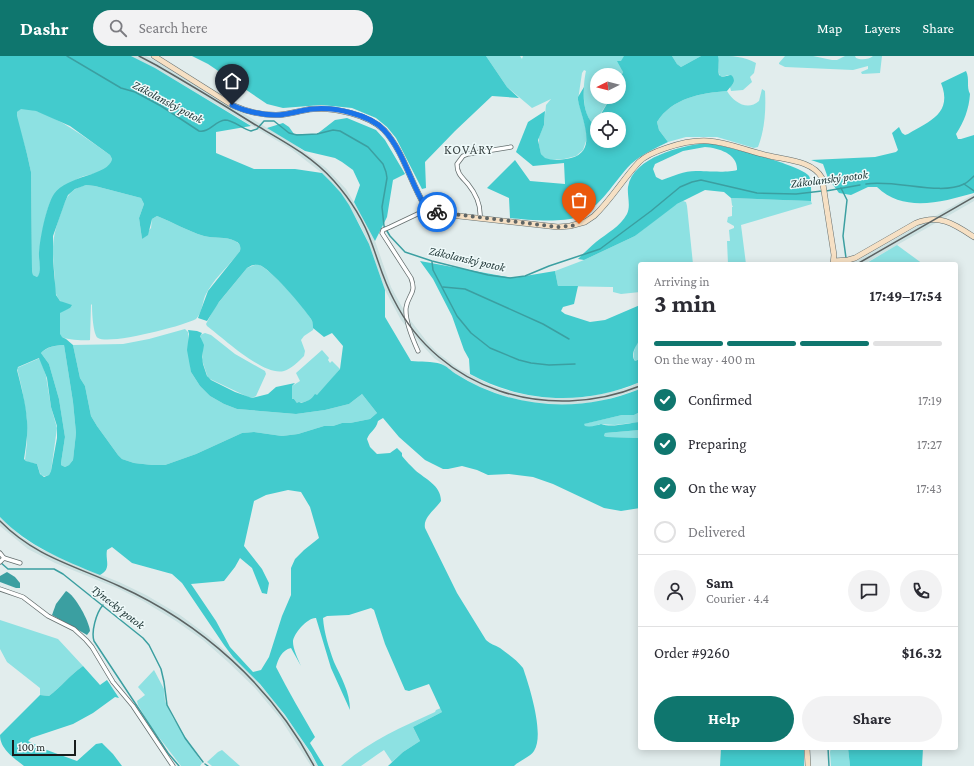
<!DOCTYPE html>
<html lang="en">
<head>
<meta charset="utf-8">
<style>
  :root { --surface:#fff; --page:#f2f2f3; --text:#2b2b33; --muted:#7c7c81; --line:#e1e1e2; --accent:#0f766e }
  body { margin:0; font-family:"Crimson Pro",serif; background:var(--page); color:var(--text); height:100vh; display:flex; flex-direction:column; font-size:15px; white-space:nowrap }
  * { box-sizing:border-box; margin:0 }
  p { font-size:13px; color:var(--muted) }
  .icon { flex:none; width:22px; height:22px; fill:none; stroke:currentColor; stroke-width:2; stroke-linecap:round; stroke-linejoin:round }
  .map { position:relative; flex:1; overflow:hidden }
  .panel { position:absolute; left:638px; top:206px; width:320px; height:488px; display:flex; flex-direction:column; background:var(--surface); border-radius:4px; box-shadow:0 2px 10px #0003 }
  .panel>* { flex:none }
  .needle { width:26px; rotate:264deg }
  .buttons { position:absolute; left:590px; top:12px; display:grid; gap:8px }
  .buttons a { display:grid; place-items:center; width:36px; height:36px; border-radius:50%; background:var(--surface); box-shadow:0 2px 10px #0003; font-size:20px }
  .scale { position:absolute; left:12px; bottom:10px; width:64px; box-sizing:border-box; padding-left:4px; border:2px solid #181c1c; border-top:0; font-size:11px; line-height:14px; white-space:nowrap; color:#181c1c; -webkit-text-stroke:3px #effafa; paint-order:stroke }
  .pin { position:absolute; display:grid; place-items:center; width:34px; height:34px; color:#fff; margin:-41px -17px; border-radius:50% 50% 50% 0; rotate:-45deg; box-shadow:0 0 4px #0007 }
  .pin .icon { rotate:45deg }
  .courier { position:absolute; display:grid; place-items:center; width:40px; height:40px; margin:-20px; border:3px solid #1a73e8; border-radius:50%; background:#fff; color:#222; box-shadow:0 1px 5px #0007 }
  .headline em { font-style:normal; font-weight:700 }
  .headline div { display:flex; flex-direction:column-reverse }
  .headline { display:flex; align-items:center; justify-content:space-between; height:68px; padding:0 16px }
  h1 { font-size:26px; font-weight:700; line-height:30px }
  .bar { display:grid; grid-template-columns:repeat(4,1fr); gap:6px 4px; align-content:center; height:48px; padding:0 16px }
  .bar i { height:5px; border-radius:3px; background:var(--line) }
  .bar .active { background:var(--accent) }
  .bar p { grid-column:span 4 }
  .line { display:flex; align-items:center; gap:10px; padding:0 16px; border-top:1px solid var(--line) }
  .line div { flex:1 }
  .round { display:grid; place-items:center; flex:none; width:42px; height:42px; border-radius:21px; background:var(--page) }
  ol { padding:0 16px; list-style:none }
  li { display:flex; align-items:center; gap:12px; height:44px }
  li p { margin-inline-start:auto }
  li .icon { padding:4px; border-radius:50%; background:var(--accent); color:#fff; stroke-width:4 }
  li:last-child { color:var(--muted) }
  li i { width:22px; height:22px; border:2px solid var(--line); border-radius:50% }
  .primary-button { display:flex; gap:8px; margin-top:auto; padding:8px 16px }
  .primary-button a { flex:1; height:46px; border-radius:24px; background:var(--accent); color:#fff; font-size:16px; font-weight:700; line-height:46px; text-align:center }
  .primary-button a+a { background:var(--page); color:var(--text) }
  header { display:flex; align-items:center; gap:24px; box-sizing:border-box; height:56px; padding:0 20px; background:var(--accent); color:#fff }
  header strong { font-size:19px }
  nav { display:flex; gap:22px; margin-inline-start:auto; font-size:14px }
  .search { width:280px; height:36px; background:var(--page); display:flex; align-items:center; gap:10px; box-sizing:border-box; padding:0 14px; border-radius:22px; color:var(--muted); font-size:15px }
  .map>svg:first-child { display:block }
  .built { fill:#cce1e1 }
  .green { fill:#8de1e2 }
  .forest { fill:#43cbcd; fill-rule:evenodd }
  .water { fill:#3b9fa1 }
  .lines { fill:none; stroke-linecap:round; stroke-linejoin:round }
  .stream { stroke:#3b9fa1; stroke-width:1.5 }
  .street-casing { stroke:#646e6e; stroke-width:5 }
  .secondary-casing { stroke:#646e6e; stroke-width:6 }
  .street { stroke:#fff; stroke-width:3.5 }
  .secondary { stroke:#f6e0c4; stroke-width:5 }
  .rail { stroke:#5c6363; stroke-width:1.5 }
  .done { stroke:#5f6565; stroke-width:4; stroke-dasharray:0 7.2 }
  .route { stroke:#1a73e8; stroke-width:5 }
  .labels { text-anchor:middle; stroke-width:3; stroke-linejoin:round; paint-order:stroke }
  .water-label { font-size:12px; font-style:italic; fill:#193030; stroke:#effafa }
  .quarter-label { font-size:13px; letter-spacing:1px; fill:#404a4a; stroke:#effafa }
</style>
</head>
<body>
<header>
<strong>Dashr</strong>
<div class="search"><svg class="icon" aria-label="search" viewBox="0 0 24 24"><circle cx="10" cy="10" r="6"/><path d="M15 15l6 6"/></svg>Search here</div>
<nav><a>Map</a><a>Layers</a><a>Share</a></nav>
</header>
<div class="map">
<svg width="974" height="710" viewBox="0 0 974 710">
  <rect width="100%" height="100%" fill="#e2eded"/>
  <g class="built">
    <path d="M131,0H146L158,6L294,88L326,112L346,133L367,168L375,185L391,231L407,260L428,287L438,297L459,313L493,330L516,337L539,341L560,342L586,341L627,332L640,326V333L602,345L572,349H548L528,346L503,340L478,330L456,318L434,302L424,291L401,264L385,234L369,188L361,171L341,137L322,117L291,93L155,12Z"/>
    <path d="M974,138V145L864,208H851Z"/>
    <path d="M0,461L23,482L41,493L79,510L119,526L146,539L180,559L207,579L244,611L270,640L298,678L318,710H311L280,662L255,632L228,606L203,584L176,565L143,545L117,532L55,507L28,493L0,470Z"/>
  </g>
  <g class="green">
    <path d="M486,0H520L522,3L523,0H645L622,13L623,16L619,25V19H597V41H611L594,68C581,60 583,28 586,15L584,14L582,17L578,44L586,73L587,82L583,94L576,100L564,103L551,104L545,103L541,98L539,89V81L544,69L546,49L551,43L532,52L507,31Z"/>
    <path d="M657,0H701L681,11L677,8L672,0Z"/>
    <path d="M718,0C733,0 743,0 756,7L754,17L750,21L752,26L743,34L731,35L730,31L733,28L734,23L728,19L722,21L720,20C716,12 720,7 718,0Z"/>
    <path d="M785,0H813L832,4H837L845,0H855L856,2C860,4 869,4 873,0H882L880,17L862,18L861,16L868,13V10L853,14L785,11L779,8V7Z"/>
    <path d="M762,33L765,35C766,53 765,73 758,91L754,92L717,81H686L668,86L659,74L657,66C672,42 701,37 727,35C734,47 748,55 759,45Z"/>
    <path d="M20,53C44,49 90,85 110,99L112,103C109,118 90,117 79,122C75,124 55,139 52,143C46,151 39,192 39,203C40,209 42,217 37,221L33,219L32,215L31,116L27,98L17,64V56Z"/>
    <path d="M86,129L95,130L141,142L144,148L139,162L142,183L151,172L152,163L157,160C173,166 187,175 204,180C214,183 226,180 235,185C240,188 241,190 240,195C229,210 213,223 205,240C202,248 202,257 196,263C183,270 110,289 98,282C93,279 92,255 92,249L91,248L90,284C84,285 66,284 60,280L59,258L61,255L70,252C66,248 59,246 57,240C54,235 55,228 55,222C52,195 51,183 61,157C66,142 69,133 86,129Z"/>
    <path d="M731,142L811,145L812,148L741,169L746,208H728L727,185H730L729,174L734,172V170L727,166L728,161L732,160V151H733L732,149Z"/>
    <path d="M683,145L686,146L687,150L693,208H640V236L621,238L613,236V231H611L558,230L555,215L584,204L635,180L671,151Z"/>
    <path d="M897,189L923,208H865Z"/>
    <path d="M257,208C269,211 307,253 312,265C314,269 314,271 313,274L304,280L301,284L305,295L304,300C299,305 291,313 284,315C264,321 222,281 207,270L206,268L215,251L247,212Z"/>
    <path d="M185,273L188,276L191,316L200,330L210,340L224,348L237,353L296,358L325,354L349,348L362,338L377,357L370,363L350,367H342L333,370H324L298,378L282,380L254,376L242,377L196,398L165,409H152L134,407L122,403L118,399L97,370L91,360L85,330L80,322L73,289L123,288L149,283Z"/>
    <path d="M205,277L211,279L235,298L265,315L266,318L256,340L252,342L248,341L208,322L202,304L203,291L200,279Z"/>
    <path d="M640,282V303L635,305C631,298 636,289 640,282Z"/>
    <path d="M64,289L73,346L76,377L73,404L69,409L65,411L61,409V407L65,381L59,343L49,308L41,297C47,291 56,289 64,289Z"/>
    <path d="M322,294L329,302L328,304L330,307L332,305L340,313C328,327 317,347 297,347L294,343H292V330L300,325L296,317Z"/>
    <path d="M40,302L46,320L51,351L57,372L51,415L49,419C39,423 40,415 37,408L28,406L25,404L27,386V363L22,333L17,312Z"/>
    <path d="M640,356V366L615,369L599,368L597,370L590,371L585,370L583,368L622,359H634Z"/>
    <path d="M640,374V382L607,381L604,380L605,377Z"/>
    <path d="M0,564L58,583L83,610C70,619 61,631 49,640L40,639V632L7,606L0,593Z"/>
    <path d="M154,614L164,633L165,645L173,662L202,707L200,710H181L151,671L138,649L137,645L145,639L138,631Z"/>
    <path d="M441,652L442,656L413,671L420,685L403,696L392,706L384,694L378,698L361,710H341C369,685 402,671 435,656L436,654Z"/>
    <path d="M831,692H848L850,710H831L830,696Z"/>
    <path d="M222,694L240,710H212L207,706L218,696Z"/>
  </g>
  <g class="forest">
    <path d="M0,0H131L155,12L251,70L216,76V97L254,113H295L322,117L331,126L341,137L349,149L369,188L385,234V261L411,305C420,306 432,305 441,308C447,310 451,315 456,318C464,323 472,327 480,331C532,354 588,354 640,333L639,342L640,356L634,359H622L584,368L585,370C591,371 595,370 601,368C612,372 628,367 640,366V374L605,377L604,380L607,381L640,382V452L621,455L604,452L553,428L533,421L509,418L488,419L477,414L462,410L448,413H443L425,404L399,381L383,362L378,365C376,374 370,375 367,383L370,391L377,398L390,397L397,392L402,397V400C406,405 411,410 415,414C425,423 441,429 441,445C435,454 423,461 425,472L457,537L486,584C490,588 495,589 500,592C508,598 517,604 523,612C529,629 545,679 534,695C529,702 520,704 514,710H388L403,696L420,685L413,671L442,656L429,628L409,635L405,634L385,588L374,554L371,552L349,559L327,560L323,562C324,577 329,592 334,606C341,621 350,636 350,654L331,612L316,562C308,561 293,578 293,586C293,593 298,603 301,610L291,592C282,594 278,603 276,611C288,635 302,658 315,681L310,687L324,710H318L311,697L285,659L260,628L233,601L224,589L182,527L172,518L132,507L112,491L107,494C105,504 112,513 100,519C63,504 28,490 0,461ZM21,53L36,55L70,70L110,99L112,103C109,120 67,119 54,138C46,150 39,186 39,200C39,207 42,216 37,221L33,219L32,215L31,116L27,98L17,60V56ZM86,129L95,130L141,142L144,148L139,162L142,183L148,179L152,163L157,160C173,166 187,175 204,180C214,183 226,180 235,185C240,187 241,191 240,195L208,235L198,262L207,265L219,246L247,212C251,209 255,208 259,209C269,211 305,253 311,263C313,266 313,269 313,272L324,281L332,277L343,290L340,313L317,339L315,338C311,344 308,345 301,347L299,346L297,347L294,343H292V330L295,327L276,331L268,338L252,342L235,336L211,324L207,320L203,308L202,301L204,289L200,280L202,277L197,275L188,274L189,278L187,294L191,316L200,330L210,340L224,348L237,353L296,358L325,354L349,348L362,338L377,357L370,363L350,367H342L333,370H324L298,378L282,380L254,376L242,377L196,398L165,409H152L134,407L122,403L118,399L97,370L91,360L85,330L80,322L73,289L66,283L62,281L60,278V257L70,252L72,249L60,245L56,239L53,204V180L65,146L68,139L75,133ZM64,289L73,346L76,377L73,404L69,409L65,411L61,409V407L65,381L59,343L49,308L41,297C46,291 56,289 64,289ZM39,302L47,322L51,351L57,370V382L51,415L49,419L44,421L40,418L37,408L26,405L24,403C26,390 28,378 27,365C26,348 21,330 17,314L18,311ZM288,434L301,436L310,451L319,482L304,494L295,503L291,512V539L282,560L269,601L261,614L253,616L230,591L216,565L191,528L224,525L235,511L240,502L252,512L262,537L267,538L269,527L262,513L244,490L254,445L266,439Z"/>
    <path d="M192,0H486L507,31L519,42L492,40L455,75L425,106L426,132L422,133L396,82L387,71L376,62L352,52L332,50L321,49L283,52L267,48L208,8Z"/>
    <path d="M624,0H672L677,8L681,11L701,0H718C720,5 717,12 719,19L722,21L731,19C738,25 731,30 727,35C701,37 672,42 657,66L659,74L668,86C656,92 642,98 631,108C614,125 601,152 577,161C562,167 527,164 510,162L509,142L487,132L515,104L530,125L565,128L564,107L533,110L516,96L528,66L545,55L544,69L538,84L541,98L545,102C553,105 563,104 571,102C599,95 581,62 578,44V41L584,31C583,43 584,58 593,68H595L597,65V85H619V63H598L611,41H619V25L623,16L617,5H621Z"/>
    <path d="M966,15C970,23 966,31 970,38C969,53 964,66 956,78L958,83H961L974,79V137C942,146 904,157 877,131H868L851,139L839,137L828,122L823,108L811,104L875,101L896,96L898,94L892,77L899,71L902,77L905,79L908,78C930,65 953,57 941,27Z"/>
    <path d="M347,62L376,74L385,84L405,118L393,124L387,161L375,185L354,146L360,129L353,114L342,106L335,102L305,95L267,72L283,67L289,71L294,78H317L335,64Z"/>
    <path d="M706,87C722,89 802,109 809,120C812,125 811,139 811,145L731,142L724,136L705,134L677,148L635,180L584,204L578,203C584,197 590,191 596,186C607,177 620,171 627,158C631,150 627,139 628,131C633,101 681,90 706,87ZM705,91C719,92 738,98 737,114C729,117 705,115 696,115C684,115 673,120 662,124L656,121L653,113L655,108L683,95Z"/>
    <path d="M420,205L513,222L555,215L558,230H578L574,248L563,251L561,255L565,258L590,266L605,264L640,249C640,257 642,275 640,282C638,289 629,297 635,305L640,303V326C584,350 523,347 470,318L469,303L464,294L452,260L433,223Z"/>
    <path d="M83,610L100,629L107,624L119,642L115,641L93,657L73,668L31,682L28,685L44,693L77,705L96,688L102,687L113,698L122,710H24C14,702 0,693 0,679L40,639L49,640C61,631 70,619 83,610Z"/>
    <path d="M721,692H804V710H720Z"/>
    <path d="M848,692H923L922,710H850Z"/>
  </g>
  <g class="water">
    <path d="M7,516L15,521L20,527V532H16L0,526V520Z"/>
    <path d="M66,535C75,539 89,565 90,575L87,579L52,559L56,548Z"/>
  </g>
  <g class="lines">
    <g class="stream">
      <path d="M67,0L121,32L135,36L161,50L199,75C209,77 215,65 225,64C233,64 243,73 251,75L257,73L264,65H274L289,77L297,79L317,78L333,74L340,75L368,91L383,108L386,116L387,122L382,151L384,170L390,180L405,196L432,205L488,219L510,222L525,220L549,210L600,193L651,155L680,131L692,126L701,124L757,137L796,138L822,135"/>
      <path d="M866,128C895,123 940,140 964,128C968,126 971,123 974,120"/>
      <path d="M964,128L974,135"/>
      <path d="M841,132L847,144L843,180L846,202"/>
      <path d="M826,135L860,129"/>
      <path d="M432,206L433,214L457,260L471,277L490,292L519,304L531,307L549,309L575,308"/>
      <path d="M443,231L465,233L543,268L569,283"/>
      <path d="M0,506L8,513H54L63,518L143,582L149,589L161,613L164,626L167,649L185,682L203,706"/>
      <path d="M103,549C96,557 91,576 94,585L168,697L179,710"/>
      <path d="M828,692L829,710"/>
      <path d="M205,708L208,710"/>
    </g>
    <g class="street-casing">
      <g id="street">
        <path d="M480,161C481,148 476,138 468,128C462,121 457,118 457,108L463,100L468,98L511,91"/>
        <path d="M418,295C413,284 405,264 406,252C408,238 417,238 411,222L382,177L383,174L390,171L428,153"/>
        <path d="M0,497L4,502"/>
        <path d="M0,506L4,502L20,507"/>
        <path d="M0,533L23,541L48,560L74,573L86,584L92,591L113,626L133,650L173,710"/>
      </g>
    </g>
    <g class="secondary-casing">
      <g id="secondary">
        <path d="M154,0L232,49C245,55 262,59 276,59C289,59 300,54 313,53C334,51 369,59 384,74C404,96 410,126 425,150L432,155L441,158L558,171L570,170L585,166L594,160C611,144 623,123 639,106C646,99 657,95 666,92C712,76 727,90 770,100C787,104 813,105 822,122L834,199L833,208"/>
        <path d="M834,205L848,204L855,202L916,167C940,158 954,168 974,181"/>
        <path d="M807,692L808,710"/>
      </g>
    </g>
    <use href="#street" class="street"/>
    <use href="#secondary" class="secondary"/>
    <g class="rail">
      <path d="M139,0L156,9C189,28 222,48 254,68C283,85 312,100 334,125C350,143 364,165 372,188C379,207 384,226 394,244C440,335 548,367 640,330"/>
      <path d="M857,208L974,141"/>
      <path d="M0,465C35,501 76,510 119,530C201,567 272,630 314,710"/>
    </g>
  </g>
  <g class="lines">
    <path class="done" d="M437,156L558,171L570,170L579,168"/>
    <path class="route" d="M232,49C244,55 262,59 276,59C289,59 300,54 313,53C334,51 369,58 384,74C404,96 410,126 425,150L428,153L437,156"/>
  </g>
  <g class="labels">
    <g class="water-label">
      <text transform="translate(168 46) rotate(28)" y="4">Zákolanský potok</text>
      <text transform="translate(829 123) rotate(-7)" y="4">Zákolanský potok</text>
      <text transform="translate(467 203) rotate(13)" y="4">Zákolanský potok</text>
      <text transform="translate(118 551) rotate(38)" y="4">Týnecký potok</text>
    </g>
    <g class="quarter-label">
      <text x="469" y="98">KOVÁRY</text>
    </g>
  </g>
</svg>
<div class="buttons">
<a><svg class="needle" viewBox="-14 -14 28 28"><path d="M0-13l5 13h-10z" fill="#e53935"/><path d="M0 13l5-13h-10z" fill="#7c7c81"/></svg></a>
<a><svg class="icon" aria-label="locate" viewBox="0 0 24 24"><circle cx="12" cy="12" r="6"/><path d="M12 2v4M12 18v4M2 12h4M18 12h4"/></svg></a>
</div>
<div class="scale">100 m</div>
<div class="pin" style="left:579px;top:168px;background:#ea580c"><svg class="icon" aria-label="bag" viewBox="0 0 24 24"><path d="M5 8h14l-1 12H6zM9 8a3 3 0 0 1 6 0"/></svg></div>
<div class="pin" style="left:232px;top:49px;background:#1f2937"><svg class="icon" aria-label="home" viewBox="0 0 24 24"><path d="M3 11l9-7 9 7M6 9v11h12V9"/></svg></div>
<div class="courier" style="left:437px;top:156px"><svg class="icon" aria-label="bike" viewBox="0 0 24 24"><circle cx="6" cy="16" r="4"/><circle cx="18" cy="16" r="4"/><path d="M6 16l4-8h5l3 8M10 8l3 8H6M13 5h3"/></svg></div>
<section class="panel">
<div class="headline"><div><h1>3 min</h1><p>Arriving in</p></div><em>17:49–17:54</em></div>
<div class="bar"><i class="active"></i><i class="active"></i><i class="active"></i><i></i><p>On the way · 400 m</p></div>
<ol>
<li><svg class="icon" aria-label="check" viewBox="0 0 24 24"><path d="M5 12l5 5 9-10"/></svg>Confirmed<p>17:19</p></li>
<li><svg class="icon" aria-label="check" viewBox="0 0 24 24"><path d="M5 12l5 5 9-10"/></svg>Preparing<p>17:27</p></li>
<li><svg class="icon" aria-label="check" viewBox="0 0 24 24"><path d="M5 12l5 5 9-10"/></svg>On the way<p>17:43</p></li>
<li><i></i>Delivered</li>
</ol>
<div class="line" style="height:72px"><a class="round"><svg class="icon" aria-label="person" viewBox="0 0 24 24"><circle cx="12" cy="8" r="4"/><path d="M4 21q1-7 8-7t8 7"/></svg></a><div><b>Sam</b><p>Courier · 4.4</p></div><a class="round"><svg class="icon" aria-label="chat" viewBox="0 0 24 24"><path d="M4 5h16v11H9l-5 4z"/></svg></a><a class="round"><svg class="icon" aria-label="phone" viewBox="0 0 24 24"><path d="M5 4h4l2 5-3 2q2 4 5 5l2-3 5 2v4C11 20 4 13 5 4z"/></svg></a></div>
<div class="line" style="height:52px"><div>Order #9260</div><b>$16.32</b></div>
<div class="primary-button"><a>Help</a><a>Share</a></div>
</section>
</div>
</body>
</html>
